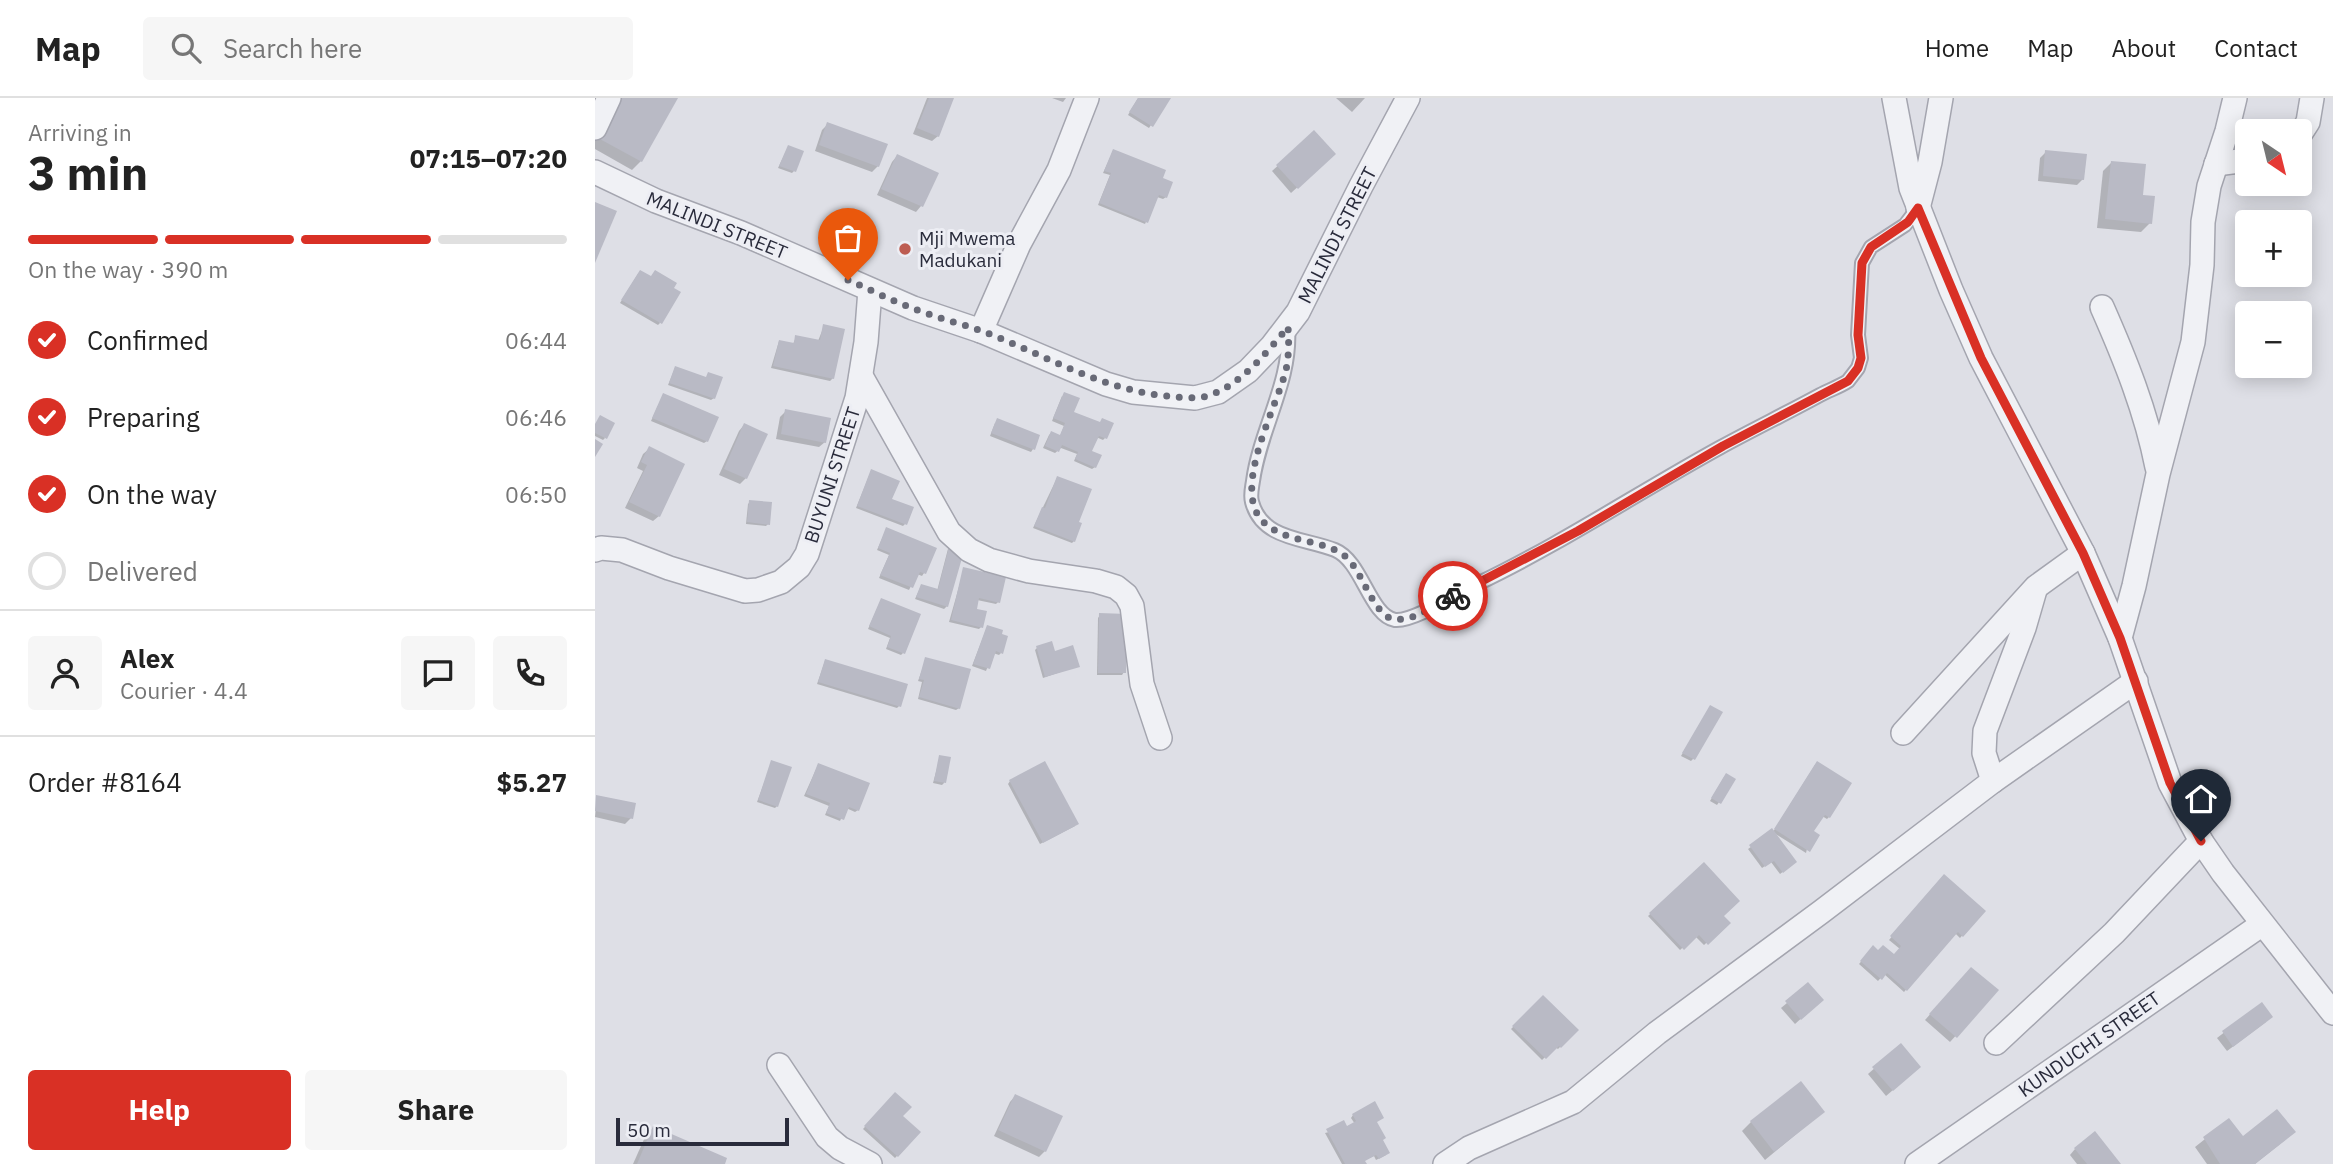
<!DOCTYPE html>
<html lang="en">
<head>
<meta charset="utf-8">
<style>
  :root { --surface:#fff; --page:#f6f6f6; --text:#222; --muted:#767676; --line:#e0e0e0; --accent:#d93025 }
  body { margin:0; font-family:"IBM Plex Sans",sans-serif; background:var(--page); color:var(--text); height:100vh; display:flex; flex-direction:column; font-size:26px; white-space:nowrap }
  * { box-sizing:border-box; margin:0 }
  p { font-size:23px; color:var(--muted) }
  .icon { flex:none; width:38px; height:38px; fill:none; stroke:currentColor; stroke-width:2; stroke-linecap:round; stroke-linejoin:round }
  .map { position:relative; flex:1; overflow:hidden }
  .side { display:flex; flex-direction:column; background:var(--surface); width:595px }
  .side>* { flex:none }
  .needle { width:46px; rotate:145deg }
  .controls { position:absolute; left:1640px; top:21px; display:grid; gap:14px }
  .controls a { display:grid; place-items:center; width:77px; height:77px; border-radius:7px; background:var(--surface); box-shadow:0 4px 18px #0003; font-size:35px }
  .scale { position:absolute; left:21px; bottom:18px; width:173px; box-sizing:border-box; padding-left:7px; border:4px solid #292b3b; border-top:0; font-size:19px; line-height:24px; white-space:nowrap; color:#292b3b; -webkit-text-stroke:5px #edeef4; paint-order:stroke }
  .pin { position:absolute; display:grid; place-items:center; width:60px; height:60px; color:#fff; margin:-72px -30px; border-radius:50% 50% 50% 0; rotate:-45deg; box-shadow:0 0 7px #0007 }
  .pin .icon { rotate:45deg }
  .courier { position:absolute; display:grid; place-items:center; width:70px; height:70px; margin:-35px; border:5px solid #d93025; border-radius:50%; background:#fff; color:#222; box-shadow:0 2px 9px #0007 }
  .headline em { font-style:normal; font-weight:800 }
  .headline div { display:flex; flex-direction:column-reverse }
  .headline { display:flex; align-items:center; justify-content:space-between; height:119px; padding:0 28px }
  h1 { font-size:46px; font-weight:800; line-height:52px }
  .bar { display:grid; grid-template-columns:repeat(4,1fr); gap:10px 7px; align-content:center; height:84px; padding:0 28px }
  .bar i { height:9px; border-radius:5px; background:var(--line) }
  .bar .selected { background:var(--accent) }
  .bar p { grid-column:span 4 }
  .line { display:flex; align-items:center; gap:18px; padding:0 28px; border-top:2px solid var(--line) }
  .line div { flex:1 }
  .round { display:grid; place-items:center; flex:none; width:74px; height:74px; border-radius:7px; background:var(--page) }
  ol { padding:0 28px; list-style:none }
  li { display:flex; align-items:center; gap:21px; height:77px }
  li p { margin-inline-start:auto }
  li .icon { padding:7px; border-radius:50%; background:var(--accent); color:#fff; stroke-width:4 }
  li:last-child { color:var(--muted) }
  li i { width:38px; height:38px; border:4px solid var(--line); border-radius:50% }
  .button { display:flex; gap:14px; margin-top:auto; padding:14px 28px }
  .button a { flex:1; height:80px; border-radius:7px; background:var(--accent); color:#fff; font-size:28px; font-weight:800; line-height:80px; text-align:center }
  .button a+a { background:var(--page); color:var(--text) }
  header { display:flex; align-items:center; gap:42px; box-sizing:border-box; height:98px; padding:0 35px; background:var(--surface); border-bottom:2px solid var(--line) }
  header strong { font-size:33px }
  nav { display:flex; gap:38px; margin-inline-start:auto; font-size:24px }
  .search { width:490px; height:63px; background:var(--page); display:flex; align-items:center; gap:18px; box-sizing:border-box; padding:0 24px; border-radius:7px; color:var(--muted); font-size:26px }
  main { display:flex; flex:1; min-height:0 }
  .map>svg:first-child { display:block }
  .shadow { fill:#0003 }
  .building { fill:#b9bac5 }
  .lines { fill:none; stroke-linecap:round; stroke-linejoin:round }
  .service-casing { stroke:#a4a5af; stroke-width:16 }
  .minor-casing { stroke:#a4a5af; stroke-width:26 }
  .service { stroke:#f0f1f5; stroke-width:12 }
  .minor { stroke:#f0f1f5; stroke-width:23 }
  .done { stroke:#686a77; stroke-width:7; stroke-dasharray:0 12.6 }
  .route { stroke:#d93025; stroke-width:9 }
  .poi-dot { fill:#bd5c51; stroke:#edeef4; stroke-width:2.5 }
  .labels { text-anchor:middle; stroke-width:6; stroke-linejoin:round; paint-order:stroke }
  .street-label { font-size:19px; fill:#292b3b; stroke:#edeef4 }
  .poi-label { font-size:19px; fill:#292b3b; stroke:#edeef4; text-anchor:start }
</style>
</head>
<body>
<header>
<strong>Map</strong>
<div class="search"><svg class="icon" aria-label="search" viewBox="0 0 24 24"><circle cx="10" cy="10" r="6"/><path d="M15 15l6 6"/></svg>Search here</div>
<nav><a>Home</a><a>Map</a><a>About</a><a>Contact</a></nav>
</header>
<main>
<section class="side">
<div class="headline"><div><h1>3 min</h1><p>Arriving in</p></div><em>07:15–07:20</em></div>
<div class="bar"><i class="selected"></i><i class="selected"></i><i class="selected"></i><i></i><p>On the way · 390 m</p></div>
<ol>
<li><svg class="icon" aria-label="check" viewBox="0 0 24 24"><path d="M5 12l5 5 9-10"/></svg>Confirmed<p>06:44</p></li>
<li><svg class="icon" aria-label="check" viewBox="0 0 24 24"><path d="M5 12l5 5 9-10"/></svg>Preparing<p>06:46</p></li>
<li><svg class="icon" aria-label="check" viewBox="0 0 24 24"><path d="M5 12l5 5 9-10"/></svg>On the way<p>06:50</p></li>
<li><i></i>Delivered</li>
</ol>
<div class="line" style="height:126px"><a class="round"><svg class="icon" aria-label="person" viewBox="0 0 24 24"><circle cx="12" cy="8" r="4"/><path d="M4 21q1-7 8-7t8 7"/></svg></a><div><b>Alex</b><p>Courier · 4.4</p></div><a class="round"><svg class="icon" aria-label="chat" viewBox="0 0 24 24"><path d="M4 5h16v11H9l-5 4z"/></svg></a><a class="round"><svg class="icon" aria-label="phone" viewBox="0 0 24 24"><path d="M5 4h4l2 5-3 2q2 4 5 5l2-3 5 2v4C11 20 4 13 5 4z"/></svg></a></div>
<div class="line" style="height:91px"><div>Order #8164</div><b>$5.27</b></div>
<div class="button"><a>Help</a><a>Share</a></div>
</section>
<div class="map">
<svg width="1738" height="1066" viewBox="0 0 1738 1066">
  <rect width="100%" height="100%" fill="#dedfe6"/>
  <g class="shadow">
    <path d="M81,0L46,63L37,72L0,51V40Z"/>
    <path d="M332,0H357L343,38L337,43L318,36Z"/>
    <path d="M457,0H471L468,4Z"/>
    <path d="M543,0H574L554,30L533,17Z"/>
    <path d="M741,0H770L757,14Z"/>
    <path d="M233,26L283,68L277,74L220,53L227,32Z"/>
    <path d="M719,35L739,56L696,95L677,73Z"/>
    <path d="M193,49L199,73L197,75L183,70Z"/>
    <path d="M518,53L566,81L571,99L568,101L562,99L550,126L503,107L515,77L508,75Z"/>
    <path d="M1451,54L1488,81L1482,87L1443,83L1445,60Z"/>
    <path d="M302,58L341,75L326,108L321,114L282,97L297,64Z"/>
    <path d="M1517,64L1546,98L1555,125L1546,134L1502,130L1508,73Z"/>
    <path d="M43,176L65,225L63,227L25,205Z"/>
    <path d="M229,228L238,280L235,283L176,270L184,243L198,246L201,239L223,243Z"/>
    <path d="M80,270L119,300L116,302L73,287Z"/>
    <path d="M68,297L112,343L109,345L56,323Z"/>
    <path d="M467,298L477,315L510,340L508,342L501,339L495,354L500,369L497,371L479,363L482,356L466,350L460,355L448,350L454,337L456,335L465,338L469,328L457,323Z"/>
    <path d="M191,313L230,344L224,349L181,341L185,319Z"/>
    <path d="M400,325L443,338L438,351L436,354L395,338Z"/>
    <path d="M0,327L10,340L8,342L0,338Z"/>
    <path d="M149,327L151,380L145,386L124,377L144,333Z"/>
    <path d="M54,351L64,418L58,423L30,410L48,373L42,370L48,356Z"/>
    <path d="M276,373L310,426L308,428L261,410Z"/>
    <path d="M462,380L479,443L477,445L438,430Z"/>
    <path d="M155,404L173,426L171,428L151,426L153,406Z"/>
    <path d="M290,434L329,475L327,478L322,476L314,492L284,480L294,457L282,452Z"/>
    <path d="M354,447L352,508L349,511L320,501L325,490L342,493Z"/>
    <path d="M369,471L403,504L401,506L382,502L380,512L386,529L384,531L354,524Z"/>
    <path d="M286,502L308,555L306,557L291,551L295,540L273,531Z"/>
    <path d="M505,517L529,574L527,577H502L503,520Z"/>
    <path d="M392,529L406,555L404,557L398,555L391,573L377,568Z"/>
    <path d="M442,550L459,555L483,568L448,580L440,552Z"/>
    <path d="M331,561L364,610L361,612L323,601L327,584L323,583Z"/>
    <path d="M230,563L304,608L302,610L222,586Z"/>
    <path d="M1115,609L1098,661L1096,663L1086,658Z"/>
    <path d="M345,659L349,685L347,687L338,685Z"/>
    <path d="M177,664L182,708L180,710L162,704Z"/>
    <path d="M223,667L263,712L260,714L251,710L245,723L230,717L234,708L209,698Z"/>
    <path d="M1220,667L1234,719L1232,721L1227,718L1216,734L1211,755L1179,735L1198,766L1185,776L1176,764L1167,770L1153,751L1178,734Z"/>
    <path d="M1129,679L1139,682L1122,707L1115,703Z"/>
    <path d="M415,683L480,728L445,746L413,686Z"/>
    <path d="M2,698L36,720L30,726L0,719Z"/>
    <path d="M1109,767L1127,818L1133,825L1109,847L1100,838L1085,852L1053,818Z"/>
    <path d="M1349,779L1388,813L1365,840L1360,835L1309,894L1289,876L1283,883L1264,866L1278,850L1283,854L1299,858L1305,851L1294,842Z"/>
    <path d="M1371,876L1401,893L1355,944L1330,922Z"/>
    <path d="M948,899L982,932L963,951L960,949L947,962L916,931Z"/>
    <path d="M1192,905L1221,907L1200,926L1186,910Z"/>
    <path d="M1666,906L1671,924L1632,953L1622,940Z"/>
    <path d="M1306,947L1319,974L1291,998L1273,976Z"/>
    <path d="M300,996L306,1018L324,1034L300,1060L268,1031Z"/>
    <path d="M420,998L450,1053L444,1059L399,1038L415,1004Z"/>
    <path d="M1228,1014L1170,1062L1147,1033L1156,1024Z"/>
    <path d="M758,1017L780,1024L791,1057L781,1062L779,1058L768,1063L770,1066H747L730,1035L751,1030L760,1026L756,1020Z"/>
    <path d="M1634,1022L1647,1040L1690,1042L1660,1066H1612L1600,1049Z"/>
    <path d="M58,1030L128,1066H38L50,1039Z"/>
    <path d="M1480,1051L1524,1066H1482L1475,1057Z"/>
  </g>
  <g class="building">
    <path d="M25,0H83L47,64L3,40Z"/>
    <path d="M334,0H359L344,39L322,30Z"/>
    <path d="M543,0H576L558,29L534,14Z"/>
    <path d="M232,24L293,46L284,69L224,47Z"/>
    <path d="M719,32L741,56L703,91L681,67Z"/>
    <path d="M193,47L209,53L201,74L184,68Z"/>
    <path d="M518,51L571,72L568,80L578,84L572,100L564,97L553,125L504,105L516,75L509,73Z"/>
    <path d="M1450,52L1492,56L1489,82L1448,78Z"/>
    <path d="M302,56L344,75L328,109L286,91Z"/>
    <path d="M1516,63L1551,66L1548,97L1560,98L1557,126L1510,121Z"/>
    <path d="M0,104L22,113L0,165Z"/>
    <path d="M45,172L56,178L60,172L82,185L79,190L86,194L67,226L26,202Z"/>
    <path d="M228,226L250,231L239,281L178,268L184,242L199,245L200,237L225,242Z"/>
    <path d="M80,268L111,279L113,274L128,279L120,301L74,285Z"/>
    <path d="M469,294L485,300L479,314L505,324L507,320L519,325L512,341L504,338L497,353L507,357L501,370L480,361L483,354L467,347L464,354L450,348L456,333L465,337L470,325L458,320Z"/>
    <path d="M68,295L124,319L113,344L57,320Z"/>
    <path d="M190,311L236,320L231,345L186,336Z"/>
    <path d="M5,317L20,325L12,341L0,335V326Z"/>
    <path d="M402,320L445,337L440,352L396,335Z"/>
    <path d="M149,325L173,336L152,381L129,371Z"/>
    <path d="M0,341L8,346L0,359Z"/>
    <path d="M54,348L90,366L65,419L34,404L52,367L46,364Z"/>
    <path d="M276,371L305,383L297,401L319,409L312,427L262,408Z"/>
    <path d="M462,378L497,391L484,424L487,425L480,444L439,428L447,409L450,410Z"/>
    <path d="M154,402L177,404L175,427L152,424Z"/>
    <path d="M291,429L342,450L331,476L325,474L318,490L285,477L295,455L283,450Z"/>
    <path d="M355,445L367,460L353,509L321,499L326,486L343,491Z"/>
    <path d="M368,469L411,479L405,505L384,500L382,511L392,513L388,530L356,522Z"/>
    <path d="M286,500L326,516L310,556L292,549L296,538L274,528Z"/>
    <path d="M504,515L532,516L531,575H503Z"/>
    <path d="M392,527L408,532L407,536L413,538L408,556L401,553L395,571L378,566Z"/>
    <path d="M457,543L460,553L478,547L485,569L450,579L441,548Z"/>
    <path d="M330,559L376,571L365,611L324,599L329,582L324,581Z"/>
    <path d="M230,561L313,586L306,609L223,584Z"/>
    <path d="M1115,607L1128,614L1100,662L1087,655Z"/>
    <path d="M344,657L356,659L351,685L339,683Z"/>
    <path d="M176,662L197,669L183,709L163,702Z"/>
    <path d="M450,663L484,726L448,745L414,682Z"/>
    <path d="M1222,663L1257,685L1235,720L1230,717L1219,733L1225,737L1215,754L1179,731Z"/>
    <path d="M223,665L275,685L264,713L254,709L249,722L231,715L235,705L211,696Z"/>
    <path d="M1131,675L1141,681L1126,706L1116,700Z"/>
    <path d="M1,697L41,705L38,721L0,713Z"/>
    <path d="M1177,730L1202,764L1188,775L1179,763L1170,769L1154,747Z"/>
    <path d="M1109,764L1145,803L1129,818L1136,825L1113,847L1104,837L1089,852L1054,815Z"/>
    <path d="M1349,776L1391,813L1368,839L1363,834L1312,893L1292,875L1287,882L1265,863L1278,847L1283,852L1288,847L1299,856L1306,848L1295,838Z"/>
    <path d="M1376,869L1404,892L1362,940L1334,916Z"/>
    <path d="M1213,884L1229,902L1206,922L1190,903Z"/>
    <path d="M948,897L984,932L966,950L964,948L951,961L917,928Z"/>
    <path d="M1667,904L1678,919L1638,949L1627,933Z"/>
    <path d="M1306,945L1326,969L1298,993L1277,969Z"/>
    <path d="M1206,983L1230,1014L1179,1054L1155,1023Z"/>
    <path d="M300,994L317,1009L308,1018L326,1034L303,1059L269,1028Z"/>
    <path d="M420,996L468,1018L451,1054L403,1032Z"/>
    <path d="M780,1003L789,1020L782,1024L791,1040L788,1042L795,1055L784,1061L781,1057L770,1063L772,1066H750L731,1031L749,1022L752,1028L761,1023L757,1016Z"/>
    <path d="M1682,1011L1701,1034L1660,1066H1625L1608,1039L1634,1020L1648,1038Z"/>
    <path d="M58,1028L132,1060L130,1066H42Z"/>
    <path d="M1500,1033L1526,1066H1492L1479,1050Z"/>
  </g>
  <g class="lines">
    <g class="service-casing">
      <path id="service" d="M693,230C697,283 665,331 658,383C657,390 655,397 657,404C667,442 710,440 740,452C767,463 775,518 800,522C818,524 864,495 882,486C966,446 1044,394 1126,349C1159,331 1192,315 1225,297C1234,292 1244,289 1253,283L1263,270L1266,260L1263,237L1267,165L1276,149L1310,127L1323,110"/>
    </g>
    <g class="minor-casing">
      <g id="minor">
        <path d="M1299,0L1316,90L1356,192L1386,260L1488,455L1525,540L1575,685L1606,743L1628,775L1738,915"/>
        <path d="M0,30L14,0"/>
        <path d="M1704,38L1713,24L1717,0"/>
        <path d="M1621,66L1652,62"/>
        <path d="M0,74L61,103L146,135L318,210L386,233L511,286L538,294L600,300L623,294L653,273L677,248L703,214L766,88L813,0"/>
        <path d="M1323,110L1335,64L1346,0"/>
        <path d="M1507,209C1530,261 1551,313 1562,369"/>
        <path d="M386,233L424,146L464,72L492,0"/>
        <path d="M266,278L354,434L374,452L394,462L434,473L501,483L521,489L531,497L537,508L547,586L565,640"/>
        <path d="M0,452L6,450L27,452L74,470L150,493L163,492L186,484L204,469L212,456L262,300L271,244L275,192"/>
        <path d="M1525,540L1539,488L1563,376L1598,244L1607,167L1608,124L1614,88L1632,33L1640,0"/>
        <path d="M1308,635L1441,489L1488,455"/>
        <path d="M1398,683L1389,655L1390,633L1429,530L1440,492"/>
        <path d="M1401,945L1519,835L1606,743"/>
        <path d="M184,967L232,1039L245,1050L275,1066"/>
        <path d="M850,1066L874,1050L978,1004L1062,935L1226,814L1398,683L1541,583"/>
        <path d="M1322,1066L1666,827"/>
      </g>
    </g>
    <use href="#service" class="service"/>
    <use href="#minor" class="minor"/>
  </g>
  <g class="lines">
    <path class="done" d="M253,182C274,191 295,202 317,210C339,219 364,225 387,233C448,256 505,291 571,298C583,299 596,301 608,299C643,291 671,255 693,229C694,243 694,258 691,272C682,308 639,386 665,420C689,450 738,437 758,467C768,481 774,499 786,513C803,535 839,508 858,498"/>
    <path class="route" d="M858,498L983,433L1128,348L1253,283L1263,270L1266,260L1263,237L1267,165L1276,149L1313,124L1323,110L1386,260L1488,455L1525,540L1575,685L1606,743"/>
  </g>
  <circle class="poi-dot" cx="310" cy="151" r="7"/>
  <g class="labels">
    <g class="street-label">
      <text transform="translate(122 127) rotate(22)" y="7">MALINDI STREET</text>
      <text transform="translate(742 137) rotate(-63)" y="7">MALINDI STREET</text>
      <text transform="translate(237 377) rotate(-72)" y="7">BUYUNI STREET</text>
      <text transform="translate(1494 946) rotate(-35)" y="7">KUNDUCHI STREET</text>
    </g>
    <g class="poi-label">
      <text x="324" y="147">Mji Mwema<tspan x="324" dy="22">Madukani</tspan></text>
    </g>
  </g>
</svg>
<div class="controls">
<a><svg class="needle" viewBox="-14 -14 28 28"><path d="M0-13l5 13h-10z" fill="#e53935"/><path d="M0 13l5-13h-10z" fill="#767676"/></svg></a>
<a>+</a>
<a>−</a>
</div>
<div class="scale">50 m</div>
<div class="pin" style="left:253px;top:182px;background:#ea580c"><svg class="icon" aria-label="bag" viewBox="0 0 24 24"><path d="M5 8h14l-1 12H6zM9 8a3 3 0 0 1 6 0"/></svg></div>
<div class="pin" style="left:1606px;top:743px;background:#1f2937"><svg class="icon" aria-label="home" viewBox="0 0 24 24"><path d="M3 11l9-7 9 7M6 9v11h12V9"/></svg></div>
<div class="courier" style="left:858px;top:498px"><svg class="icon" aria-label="bike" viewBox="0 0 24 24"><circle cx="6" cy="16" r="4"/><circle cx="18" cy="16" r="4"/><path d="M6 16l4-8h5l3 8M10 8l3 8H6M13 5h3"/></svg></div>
</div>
</main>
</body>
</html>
